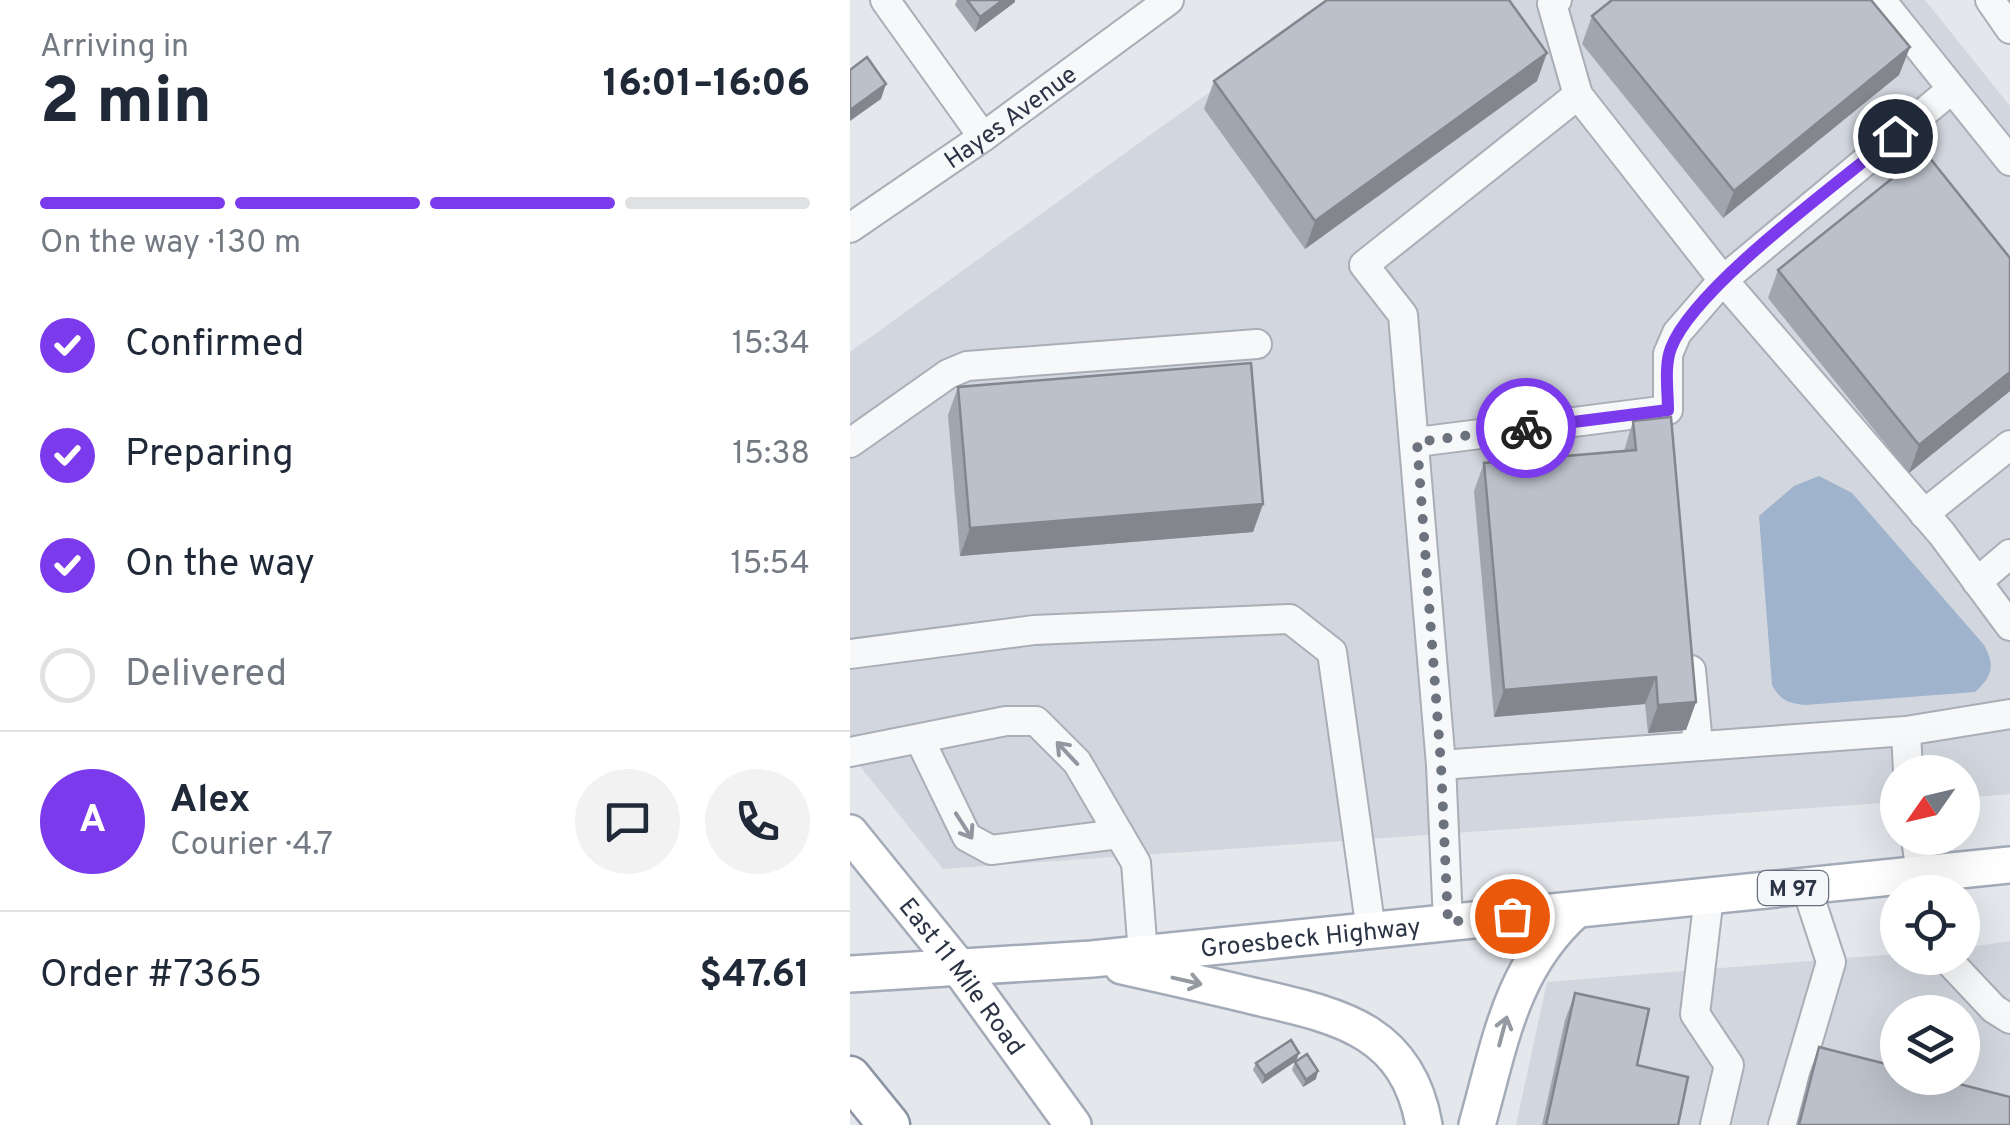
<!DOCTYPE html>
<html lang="en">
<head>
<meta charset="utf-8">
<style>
  :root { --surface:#fff; --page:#f2f2f3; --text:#1f2937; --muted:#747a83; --line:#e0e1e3; --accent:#7c3aed }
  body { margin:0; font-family:Overpass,sans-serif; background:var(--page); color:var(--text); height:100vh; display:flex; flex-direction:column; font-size:38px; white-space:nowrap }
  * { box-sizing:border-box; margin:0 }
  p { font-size:32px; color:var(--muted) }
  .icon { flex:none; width:55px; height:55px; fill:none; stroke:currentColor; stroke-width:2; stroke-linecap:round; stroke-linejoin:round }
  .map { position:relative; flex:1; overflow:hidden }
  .side { display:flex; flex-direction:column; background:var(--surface); width:850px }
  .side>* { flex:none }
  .needle { width:65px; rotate:236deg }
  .controls { position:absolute; left:1030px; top:755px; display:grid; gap:20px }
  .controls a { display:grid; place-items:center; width:100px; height:100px; border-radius:50%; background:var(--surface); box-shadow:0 10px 40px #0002; font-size:50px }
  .pin { position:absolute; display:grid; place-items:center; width:85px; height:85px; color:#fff; margin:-42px; border:5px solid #fff; border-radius:50%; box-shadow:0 2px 10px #0007 }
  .courier { position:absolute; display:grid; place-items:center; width:100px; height:100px; margin:-50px; border:8px solid #7c3aed; border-radius:50%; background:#fff; color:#222; box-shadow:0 2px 12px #0007 }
  .head em { font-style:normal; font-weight:800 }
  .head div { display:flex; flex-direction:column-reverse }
  .head { display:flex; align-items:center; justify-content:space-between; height:170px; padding:0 40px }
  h1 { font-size:65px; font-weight:800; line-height:75px }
  .bar { display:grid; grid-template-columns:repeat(4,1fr); gap:15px 10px; align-content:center; height:120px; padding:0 40px }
  .bar i { height:12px; border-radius:8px; background:var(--line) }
  .bar .active { background:var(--accent) }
  .bar p { grid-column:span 4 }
  .line { display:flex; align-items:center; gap:25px; padding:0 40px; border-top:2px solid var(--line) }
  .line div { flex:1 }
  .round { display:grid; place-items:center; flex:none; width:105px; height:105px; border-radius:52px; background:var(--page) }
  ol { padding:0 40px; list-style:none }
  li { display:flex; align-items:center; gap:30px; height:110px }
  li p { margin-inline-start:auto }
  li .icon { padding:10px; border-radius:50%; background:var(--accent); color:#fff; stroke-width:4 }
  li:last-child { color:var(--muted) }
  li i { width:55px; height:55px; border:5px solid var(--line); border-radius:50% }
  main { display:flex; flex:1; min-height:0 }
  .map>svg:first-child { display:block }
  .built { fill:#d2d6de; fill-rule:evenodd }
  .water { fill:#9fb4cc }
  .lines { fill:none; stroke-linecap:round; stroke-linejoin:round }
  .minor-casing { stroke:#a9aeb7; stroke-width:32 }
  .major-casing { stroke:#a3abb8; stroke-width:40 }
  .highway-casing { stroke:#8b94a3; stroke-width:45 }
  .minor { stroke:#f7f8fa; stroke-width:28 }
  .major { stroke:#fff; stroke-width:35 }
  .highway { stroke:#fff; stroke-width:40 }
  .wall { fill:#a1a5ae }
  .shaded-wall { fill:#83868d }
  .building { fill:#bbc0ca; stroke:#83868d; stroke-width:2.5 }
  .oneway { stroke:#9196a0 }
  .oneway2 { stroke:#959aa2 }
  .done { stroke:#6c737f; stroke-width:10; stroke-dasharray:0 18 }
  .route { stroke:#7c3aed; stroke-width:12 }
  .labels { text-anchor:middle; stroke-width:10; stroke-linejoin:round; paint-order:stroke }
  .shield { fill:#f4f6f9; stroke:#676e7b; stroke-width:2.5 }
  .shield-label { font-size:22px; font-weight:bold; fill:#2b3445 }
  .street-label { font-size:25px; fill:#2b3445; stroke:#f4f6f9 }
</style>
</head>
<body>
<main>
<section class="side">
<div class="head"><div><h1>2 min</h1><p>Arriving in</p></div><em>16:01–16:06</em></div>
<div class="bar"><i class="active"></i><i class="active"></i><i class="active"></i><i></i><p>On the way · 130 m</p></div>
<ol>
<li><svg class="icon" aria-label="check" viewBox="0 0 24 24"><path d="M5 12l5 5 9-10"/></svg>Confirmed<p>15:34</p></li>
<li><svg class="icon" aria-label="check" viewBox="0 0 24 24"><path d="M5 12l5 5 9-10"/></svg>Preparing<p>15:38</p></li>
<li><svg class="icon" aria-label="check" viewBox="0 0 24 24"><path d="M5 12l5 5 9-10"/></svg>On the way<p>15:54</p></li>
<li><i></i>Delivered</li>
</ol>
<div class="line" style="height:180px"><b class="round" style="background:var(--accent);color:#fff">A</b><div><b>Alex</b><p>Courier · 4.7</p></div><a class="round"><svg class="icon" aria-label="chat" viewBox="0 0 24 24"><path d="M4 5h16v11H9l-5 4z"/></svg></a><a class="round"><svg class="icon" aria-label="phone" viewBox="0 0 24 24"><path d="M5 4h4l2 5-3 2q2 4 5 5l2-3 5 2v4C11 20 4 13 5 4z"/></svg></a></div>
<div class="line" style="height:130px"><div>Order #7365</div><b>$47.61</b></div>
</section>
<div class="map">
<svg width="1160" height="1125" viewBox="0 0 1160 1125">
  <rect width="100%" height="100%" fill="#e4e7ec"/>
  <g class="built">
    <path d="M487,0H1075L1160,106V794L1113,798L1112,772H1048L1047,802L93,869L0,754V352Z"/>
    <path d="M1160,941V1125H666L697,982L1047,954L1048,958H1112L1113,948ZM1048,1012H1112V1078H1048Z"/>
  </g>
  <path class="water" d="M969,476L1002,493L1134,645C1145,666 1143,675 1125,692L955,705C938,703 931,701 922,685L909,516L944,486Z"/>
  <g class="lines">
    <g class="minor-casing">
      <g id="minor">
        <path d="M35,0L133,137"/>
        <path d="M707,0L702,4L728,95"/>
        <path d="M1031,0L1160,161"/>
        <path d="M1140,0L1160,29"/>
        <path id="s1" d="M0,228L133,137L319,0"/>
        <path d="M567,442L818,410V354L827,333L873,280L1102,89"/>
        <path d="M0,443L98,374L117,366L407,344"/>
        <path d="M1074,514L1160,445"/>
        <path d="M1127,582L1160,554"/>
        <path d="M0,654L184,630L440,619L482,652L521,931"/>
        <path d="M841,670L848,744"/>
        <path d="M1056,731L1058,772"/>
        <path d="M70,740L117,837L141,850L269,834"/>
        <path d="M0,752L156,721H186L227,762L286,863L293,954"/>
        <path d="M591,765L1056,731L1160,714"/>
        <path d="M1066,838L1071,875"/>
        <path d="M859,896L845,1014L879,1065L865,1125"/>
        <path d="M598,922L591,765L553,315L514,265L728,95L873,280L1092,534L1160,626"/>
        <path d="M1096,958L1144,1009L1160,1019"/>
        <path d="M933,1125L981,962L956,886"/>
      </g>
    </g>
    <g class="major-casing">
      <g id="major">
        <path id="s2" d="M0,833L107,965L223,1125"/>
        <path d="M272,966C317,976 362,986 407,997C488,1016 557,1029 574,1125"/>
        <path id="s3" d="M0,974L242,959L1160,865"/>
        <path d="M627,1125C650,1044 660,969 726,910"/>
      </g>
    </g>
    <g class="highway-casing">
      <path id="highway" d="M0,1077L39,1125"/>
    </g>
    <use href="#minor" class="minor"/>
    <use href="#major" class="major"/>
    <use href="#highway" class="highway"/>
  </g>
  <g class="wall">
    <path d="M107,0H165V2L125,32L105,5Z"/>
    <path d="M742,16L1060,47L1049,75L873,218L732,44Z"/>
    <path d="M364,81H687L455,249L354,109Z"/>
    <path d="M1160,258V391L1059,473L918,298L928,270Z"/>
    <path d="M108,387L413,504L403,532L110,556L98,415Z"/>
    <path d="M783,421L846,702L836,730L798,733L795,704L644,717L624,491L634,463L774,451Z"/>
    <path d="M725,993L787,1065L828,1125H692L715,1020Z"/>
    <path d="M969,1047L1160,1125H946L959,1074Z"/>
    <path d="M449,1053L446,1061L412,1084L403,1070L406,1063Z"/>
    <path d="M445,1062L466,1079L453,1087L442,1070Z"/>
  </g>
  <g class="shaded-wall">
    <path d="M153,0H165V2L125,32L130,17Z"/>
    <path d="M1060,47L1049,75L873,218L884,191Z"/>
    <path d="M697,53L687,81L455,249L465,221Z"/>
    <path d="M36,84L31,99L0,121V110Z"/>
    <path d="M1160,372V391L1059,473L1069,445Z"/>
    <path d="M413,504L403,532L110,556L120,528Z"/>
    <path d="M806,677L795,704L644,717L654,690Z"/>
    <path d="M846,702L836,730L798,733L808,705Z"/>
    <path d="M449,1053L446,1061L412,1084L415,1076Z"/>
    <path d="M468,1071L466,1079L453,1087L456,1080Z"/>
  </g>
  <g class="building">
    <path d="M117,0H153L130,17Z"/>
    <path d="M477,0H659L697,53L465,221L364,81Z"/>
    <path d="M762,0H1021L1060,47L884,191L742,16Z"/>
    <path d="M17,57L36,84L0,110V70Z"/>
    <path d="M1075,152L1160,258V372L1069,445L928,270Z"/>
    <path d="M401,363L413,504L120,528L108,387Z"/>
    <path d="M821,417L846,702L808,705L806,677L654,690L634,463L786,450L783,421Z"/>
    <path d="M725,993L799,1009L787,1065L838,1077L828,1125H696Z"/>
    <path d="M441,1040L449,1053L415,1076L406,1063Z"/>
    <path d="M969,1047L1048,1067V1078H1086L1160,1097V1125H949Z"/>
    <path d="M457,1054L468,1071L456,1080L445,1062Z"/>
  </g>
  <defs><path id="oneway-shaft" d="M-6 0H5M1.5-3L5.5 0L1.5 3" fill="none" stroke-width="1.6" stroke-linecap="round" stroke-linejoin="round" transform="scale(2.5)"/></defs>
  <g class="oneway">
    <use href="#oneway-shaft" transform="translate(217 753) rotate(-133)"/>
    <use href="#oneway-shaft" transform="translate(114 826) rotate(57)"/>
  </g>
  <g class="oneway2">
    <use href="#oneway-shaft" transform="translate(337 981) rotate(13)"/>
    <use href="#oneway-shaft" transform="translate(653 1031) rotate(-75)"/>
  </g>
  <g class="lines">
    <path class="done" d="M662,916L598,922L591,765L567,442L676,428"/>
    <path class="route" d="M676,428L818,410C818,391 814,366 821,348C844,287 990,182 1045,136"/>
  </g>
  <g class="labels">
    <rect class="shield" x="908" y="871" width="70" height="34" rx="8"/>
    <g class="shield-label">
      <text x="943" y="896">M 97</text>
    </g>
    <g class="street-label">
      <text dy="9" stroke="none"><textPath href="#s1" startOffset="195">Hayes Avenue</textPath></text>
      <text dy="9" stroke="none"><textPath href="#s3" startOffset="462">Groesbeck Highway</textPath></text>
      <text dy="9" stroke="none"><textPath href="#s2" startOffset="182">East 11 Mile Road</textPath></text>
    </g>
  </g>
</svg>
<div class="controls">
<a><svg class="needle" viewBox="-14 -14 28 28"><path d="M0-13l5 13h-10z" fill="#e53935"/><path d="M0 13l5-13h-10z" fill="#747a83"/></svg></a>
<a><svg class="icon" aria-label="locate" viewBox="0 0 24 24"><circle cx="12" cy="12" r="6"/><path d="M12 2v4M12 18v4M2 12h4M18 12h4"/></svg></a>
<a><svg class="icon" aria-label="layers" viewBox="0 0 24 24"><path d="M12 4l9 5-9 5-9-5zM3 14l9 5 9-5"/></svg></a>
</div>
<div class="pin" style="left:662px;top:916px;background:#ea580c"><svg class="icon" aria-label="bag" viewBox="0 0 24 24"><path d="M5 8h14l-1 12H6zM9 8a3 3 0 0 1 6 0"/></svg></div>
<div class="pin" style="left:1045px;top:136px;background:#1f2937"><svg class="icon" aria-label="home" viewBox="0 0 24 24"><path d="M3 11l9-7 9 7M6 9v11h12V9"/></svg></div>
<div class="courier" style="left:676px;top:428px"><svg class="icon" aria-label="bike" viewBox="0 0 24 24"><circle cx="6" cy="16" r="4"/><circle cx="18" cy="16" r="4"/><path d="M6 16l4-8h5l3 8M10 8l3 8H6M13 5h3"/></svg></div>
</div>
</main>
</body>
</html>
